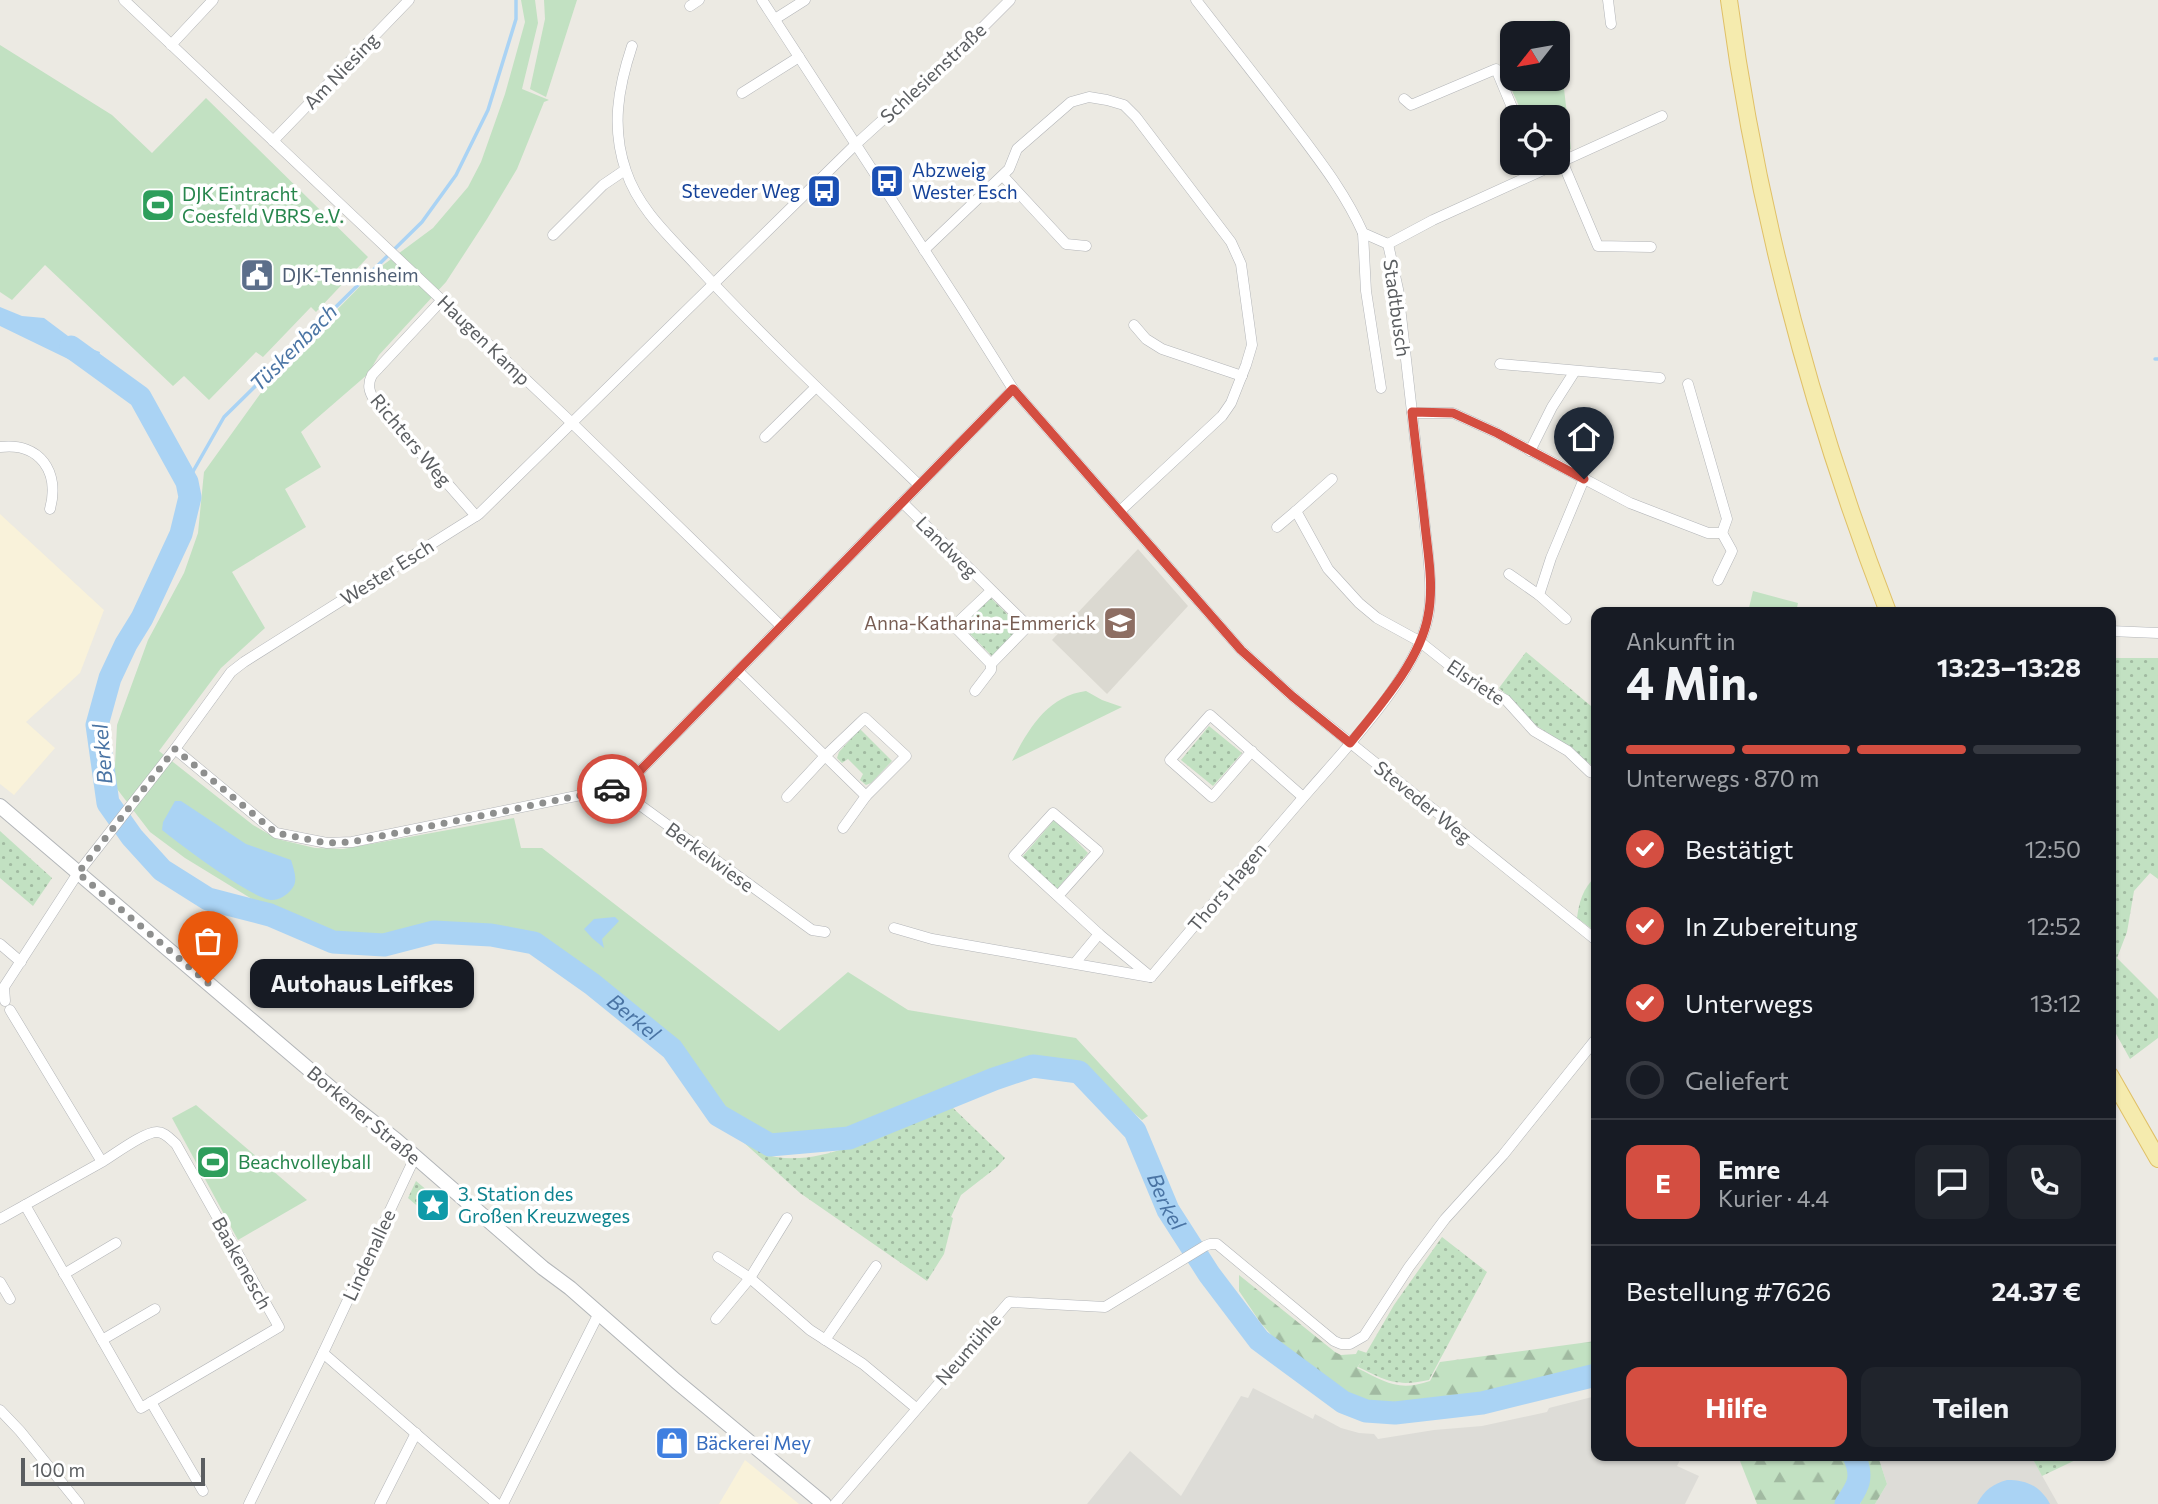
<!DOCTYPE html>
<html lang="de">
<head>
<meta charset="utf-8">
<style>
  :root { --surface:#171b24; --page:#20242c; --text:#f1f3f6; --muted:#9ea1a6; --line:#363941; --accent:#d44e41 }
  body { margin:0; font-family:Commissioner,sans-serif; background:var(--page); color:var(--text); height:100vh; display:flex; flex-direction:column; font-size:26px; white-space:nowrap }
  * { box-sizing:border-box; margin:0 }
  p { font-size:23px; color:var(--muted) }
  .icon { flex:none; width:38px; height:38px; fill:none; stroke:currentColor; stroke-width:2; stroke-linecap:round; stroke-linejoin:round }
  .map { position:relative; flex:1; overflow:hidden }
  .details { position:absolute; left:1591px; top:607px; width:525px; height:854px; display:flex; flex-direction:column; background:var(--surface); border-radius:14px; box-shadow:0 2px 5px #0004 }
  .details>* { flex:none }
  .needle { width:46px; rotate:239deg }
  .buttons { position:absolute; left:1500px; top:21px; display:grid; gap:14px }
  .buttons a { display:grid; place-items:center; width:70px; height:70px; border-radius:14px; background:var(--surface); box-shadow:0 2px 5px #0004; font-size:35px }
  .scale { position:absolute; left:21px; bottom:18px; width:184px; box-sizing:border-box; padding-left:7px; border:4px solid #5b5e61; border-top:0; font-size:19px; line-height:24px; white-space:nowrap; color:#5b5e61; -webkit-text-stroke:5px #fff; paint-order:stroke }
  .pin { position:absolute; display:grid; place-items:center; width:60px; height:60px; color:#fff; margin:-72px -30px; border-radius:50% 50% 50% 0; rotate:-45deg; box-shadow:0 0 7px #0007 }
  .pin .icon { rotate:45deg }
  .courier { position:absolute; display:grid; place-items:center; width:70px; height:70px; margin:-35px; border:5px solid #d44e41; border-radius:50%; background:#fff; color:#222; box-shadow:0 2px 9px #0007 }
  .bubble { position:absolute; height:49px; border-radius:14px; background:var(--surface); box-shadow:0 2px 5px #0004; font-size:23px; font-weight:700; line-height:49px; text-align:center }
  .overview em { font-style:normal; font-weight:700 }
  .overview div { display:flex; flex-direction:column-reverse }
  .overview { display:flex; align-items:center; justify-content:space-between; height:119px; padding:0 35px }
  h1 { font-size:46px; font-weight:700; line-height:52px }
  .bar { display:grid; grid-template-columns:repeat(4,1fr); gap:10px 7px; align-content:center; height:84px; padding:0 35px }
  .bar i { height:9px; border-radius:5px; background:var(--line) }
  .bar .on { background:var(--accent) }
  .bar p { grid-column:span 4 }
  .line { display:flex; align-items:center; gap:18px; padding:0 35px; border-top:2px solid var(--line) }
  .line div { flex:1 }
  .round { display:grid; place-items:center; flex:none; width:74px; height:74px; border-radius:14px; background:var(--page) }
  ol { padding:0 35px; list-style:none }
  li { display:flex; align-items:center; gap:21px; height:77px }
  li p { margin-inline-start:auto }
  li .icon { padding:7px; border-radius:50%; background:var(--accent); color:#fff; stroke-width:4 }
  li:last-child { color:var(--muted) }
  li i { width:38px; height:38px; border:4px solid var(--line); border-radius:50% }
  .button { display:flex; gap:14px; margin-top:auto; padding:14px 35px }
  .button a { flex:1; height:80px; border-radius:14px; background:var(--accent); color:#fff; font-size:28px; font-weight:700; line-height:80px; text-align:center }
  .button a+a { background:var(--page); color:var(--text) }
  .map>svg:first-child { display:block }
  .commercial { fill:#f9f2da }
  .industrial { fill:#dddcd7 }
  .education { fill:#dbd9d1 }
  .grass { fill:url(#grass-dots) }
  .forest { fill:url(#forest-firs) }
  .green { fill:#c2e1c2 }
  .water { fill:#aad3f4 }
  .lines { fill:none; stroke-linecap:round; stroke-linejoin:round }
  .stream { stroke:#aad3f4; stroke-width:3.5 }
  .river { stroke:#aad3f4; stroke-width:23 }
  .street-casing { stroke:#b3b5b8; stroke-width:11 }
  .secondary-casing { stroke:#b2b5b8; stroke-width:16 }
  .primary-casing { stroke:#e0c067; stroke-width:18 }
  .street { stroke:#fff; stroke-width:10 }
  .secondary { stroke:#fff; stroke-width:14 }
  .primary { stroke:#f5ebae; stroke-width:16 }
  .done { stroke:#8e8f8e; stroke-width:7; stroke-dasharray:0 12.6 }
  .route { stroke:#d44e41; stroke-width:9 }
  .labels { text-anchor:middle; stroke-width:7; stroke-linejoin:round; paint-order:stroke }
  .street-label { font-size:19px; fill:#5b5e61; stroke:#fff }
  .transit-label { font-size:19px; fill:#164399; stroke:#fff; text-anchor:start }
  .leisure-label { font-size:19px; fill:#27864d; stroke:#fff; text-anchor:start }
  .service-label { font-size:19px; fill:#4e5e75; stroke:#fff; text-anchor:start }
  .education-label { font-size:19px; fill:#785e54; stroke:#fff; text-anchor:end }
  .culture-label { font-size:19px; fill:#0d838f; stroke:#fff; text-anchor:start }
  .shop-label { font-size:19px; fill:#366cbe; stroke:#fff; text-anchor:start }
  .water-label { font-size:21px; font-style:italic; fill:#4a74a4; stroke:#fff }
</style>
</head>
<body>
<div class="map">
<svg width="2158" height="1504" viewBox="0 0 2158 1504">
  <defs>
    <pattern id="grass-dots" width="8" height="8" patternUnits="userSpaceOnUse" patternTransform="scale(1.75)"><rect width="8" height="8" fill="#c2e1c2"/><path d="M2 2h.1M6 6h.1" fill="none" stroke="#a1baa1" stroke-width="1.8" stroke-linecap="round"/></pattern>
    <pattern id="forest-firs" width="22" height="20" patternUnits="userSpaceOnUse" patternTransform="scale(1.75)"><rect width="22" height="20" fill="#c2e1c2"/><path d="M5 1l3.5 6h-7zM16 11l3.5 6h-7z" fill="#a1baa1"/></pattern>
  </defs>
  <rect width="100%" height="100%" fill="#eceae3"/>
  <g class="commercial">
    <path d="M0,514L104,610L80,673L26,722L55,748L14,795L0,784Z"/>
    <path d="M745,1460L799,1504H719Z"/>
  </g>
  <g class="industrial">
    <path d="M1253,1388L1313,1419L1315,1414L1341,1428L1359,1433L1374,1434L1378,1439L1434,1430L1482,1426L1547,1412L1549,1408L1596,1396V1456H1682L1677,1466L1699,1476L1685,1504H1087L1130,1451L1181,1496L1241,1396L1248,1398Z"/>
    <path d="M1878,1456H2031L2058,1504H1875L1887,1484Z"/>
  </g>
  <path class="education" d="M1138,549L1188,606L1107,694L1052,640Z"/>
  <g class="grass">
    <path d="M991,598L1020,627L992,656L962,626Z"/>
    <path d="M1526,652L1591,706L1596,697V769L1569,747L1534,724L1514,701L1499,688Z"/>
    <path d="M2110,658H2158V879L2150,873L2134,891L2127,932L2117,958L2158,999V1038L2130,1059L2110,1023Z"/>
    <path d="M1209,726L1242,753L1213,786L1181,760Z"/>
    <path d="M860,729L892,761L871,783L866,785L860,780L863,774L848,759L842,763L837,758L839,752Z"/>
    <path d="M1055,819L1088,853L1057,889L1022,857Z"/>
    <path d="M0,831L52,878L33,906L0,878Z"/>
    <path d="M1596,876V932L1577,918C1579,902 1583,888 1596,876Z"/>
    <path d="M952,1107L1005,1158L997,1167L961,1195L951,1217L953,1218L944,1254L927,1281L800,1193L721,1122C738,1135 755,1153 776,1157C819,1164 863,1141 901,1126C918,1119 935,1113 952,1107Z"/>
    <path d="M416,1181L447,1207L435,1221L408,1198Z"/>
    <path d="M1442,1237L1487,1272L1429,1380C1395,1387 1388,1381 1358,1367L1394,1305Z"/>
    <path d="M2031,1456H2084L2042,1476Z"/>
  </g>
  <g class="forest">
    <path d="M1239,1275L1335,1352L1341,1355L1356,1354L1358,1350L1367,1353L1357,1368C1386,1382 1398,1392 1430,1381L1440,1362L1596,1341V1365L1485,1392L1448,1398L1435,1397L1427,1400L1401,1403L1367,1401L1331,1386L1274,1338L1260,1322L1239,1291Z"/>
    <path d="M1738,1456H1843C1852,1474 1851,1487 1840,1504H1757Z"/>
    <path d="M1864,1456H1878L1887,1484L1875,1504H1860L1870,1480Z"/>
  </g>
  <g class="green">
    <path d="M521,0H535L538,23L522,89L549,100L544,102L517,169L487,219L446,282L379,355L368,374L301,432L321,467L285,489L306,527L232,572L265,628L221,668L159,751L253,825L277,839L315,848L343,849L514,818L521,848H542L779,1031L848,972L908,1010L1076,1038L1148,1116L1142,1120L1082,1069L1029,1062L849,1133L776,1141L723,1114L678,1048L592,976L536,937L432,927L383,941L339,939L273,912L185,858L150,832L114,785L117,725L148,640L184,573L198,533L204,472L276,372L375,271L433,228L468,187L481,162L505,94L525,22Z"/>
    <path d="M544,0H577L546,97L530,89L545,19Z"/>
    <path d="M1555,20L1557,33H1512L1511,25Z"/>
    <path d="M1558,37L1571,149L1558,155V117H1524L1509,84L1514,79H1558Z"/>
    <path d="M0,45L112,115L152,153L206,98L368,257L316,312L311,307L263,357L256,352L209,400L184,376L173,386L45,265L12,300L0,292Z"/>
    <path d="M1753,591L1798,603L1796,612H1748Z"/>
    <path d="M1086,691L1102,700L1122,707L1012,761C1028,730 1047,696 1086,691Z"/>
    <path d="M196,1105L307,1200L238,1240L172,1118Z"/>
  </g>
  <g class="water">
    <path d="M0,307L22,316L44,318L80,345L100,352L95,372L0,326Z"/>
    <path d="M175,801H181L246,844L291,860C294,870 299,882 291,890C287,895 279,900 272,900C252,899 181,845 162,830L163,822Z"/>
    <path d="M615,917L619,921L602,939L604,948L592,938L584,929L594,919Z"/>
    <path d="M2007,1480C2027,1480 2040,1486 2050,1504H1977C1984,1490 1993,1484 2007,1480Z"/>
  </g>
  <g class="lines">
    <g class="stream">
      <path d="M2155,359H2158"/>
      <path d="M187,482L224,417L422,222L456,175L488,110L516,19V0"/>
    </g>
    <g class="river">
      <path id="s1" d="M71,347L140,397L187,482L190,497L181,534L142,618L126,644L110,678L97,725L108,803L132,837L162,870L208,899L270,915L333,942L384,945L434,932L491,935L534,943L592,984L672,1049L718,1115L770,1145L849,1138L994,1079L1033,1066L1079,1072L1135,1131L1168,1210L1209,1274L1259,1340L1343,1402L1366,1411L1395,1413L1482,1403L1596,1375"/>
      <path d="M1846,1504C1858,1487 1864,1477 1854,1456"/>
    </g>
    <g class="street-casing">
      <g id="street">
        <path d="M124,0L572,423L781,626"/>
        <path d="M762,0L962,308L1013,389L1241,650L1292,696L1596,940"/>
        <path d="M1196,0C1230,44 1265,88 1299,133C1323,165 1346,195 1363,233L1388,244"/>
        <path d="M1608,0L1611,24"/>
        <path d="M690,6L699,0"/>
        <path d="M775,19L805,0"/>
        <path d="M171,45L213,0"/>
        <path d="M632,46C618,88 611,128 626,171C638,208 669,236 695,264C766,341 843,412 918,484"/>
        <path d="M742,93L799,57"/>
        <path d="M1404,99L1411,105L1496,69L1516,117"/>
        <path d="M273,141L409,0"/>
        <path d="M1562,161L1598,246L1651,247"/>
        <path d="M1003,176L1066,244L1086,246"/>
        <path d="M1363,233L1366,291L1381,388"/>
        <path d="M553,235L603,185L625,170"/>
        <path d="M1388,244L1433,220L1662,116"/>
        <path d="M924,250L1009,169L1017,149L1071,102L1089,97L1107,100L1124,105L1136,117L1231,242L1241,264L1252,345L1246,365L1231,403L1222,416L1120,511"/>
        <path d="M442,300L372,375C367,385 369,392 375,401L476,516"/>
        <path d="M1134,325L1146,339L1162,349L1242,376"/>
        <path d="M1500,364L1660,378"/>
        <path d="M1688,384L1727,519L1722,533"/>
        <path d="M1412,413H1453L1497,433L1630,503L1708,533H1722"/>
        <path d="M765,437L816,387"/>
        <path d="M0,447C40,442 60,472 50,509"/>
        <path d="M1530,451L1552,407L1575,371"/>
        <path d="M1332,479L1296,511L1328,569L1359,603L1377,618L1419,641L1468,680L1506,700L1534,731L1568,751L1590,772L1596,774"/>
        <path d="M902,502L1028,626L991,664L954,626L991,591"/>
        <path d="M1277,527L1296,511"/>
        <path d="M1509,574L1539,595"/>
        <path d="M1718,580L1732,551L1722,533"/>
        <path d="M1566,619L1539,595L1551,558L1584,479"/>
        <path d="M2110,631L2158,633"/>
        <path d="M738,671L866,796"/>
        <path d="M975,691L991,670V664"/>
        <path d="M175,749L276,833L327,843L352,842L625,786"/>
        <path d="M1252,751L1212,797L1170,760L1210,715L1303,797"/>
        <path d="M625,786L1013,389"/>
        <path d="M625,786L633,800L812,930L825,932"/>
        <path d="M787,797L825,756L865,718L906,756L866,796L843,828"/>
        <path d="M1058,896L1098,851L1053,813L1014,856L1099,934L1151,977"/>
        <path d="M894,928L932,939L1150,977"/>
        <path d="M0,944L21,962"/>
        <path d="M1075,963L1099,934"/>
        <path d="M1151,977C1201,918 1251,858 1302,799C1342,752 1416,677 1428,617C1432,596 1430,574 1428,553L1398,289L1388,244"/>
        <path d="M5,1001L4,987L78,873L175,749L231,672L244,662L479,514L855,145L964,46L1010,0"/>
        <path d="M10,1010L102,1162L25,1205L141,1408L279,1327L176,1144C170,1139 165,1132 157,1132C144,1132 115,1154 102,1162"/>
        <path d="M0,1219L25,1205"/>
        <path d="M718,1257L750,1278L810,1330L863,1364L916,1408"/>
        <path d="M64,1274L116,1243"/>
        <path d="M0,1282L10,1299"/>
        <path d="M716,1319L750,1278L787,1218"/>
        <path d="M102,1340L155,1309"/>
        <path d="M825,1340L876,1266"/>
        <path d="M323,1353L497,1504"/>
        <path d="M151,1402L203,1491"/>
        <path d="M0,1410L20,1431L79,1504"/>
        <path d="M249,1504L323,1353L415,1157"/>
        <path d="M380,1504L416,1433"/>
        <path d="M503,1504L599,1313"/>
        <path d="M835,1504L1009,1302L1105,1307L1205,1246L1210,1244H1217L1334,1341L1341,1344H1350L1364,1336L1409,1267L1445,1219L1503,1155L1596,1039"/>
      </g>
    </g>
    <g class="secondary-casing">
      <path id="secondary" d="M0,806L345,1100L396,1140L543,1268L570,1288L676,1381L824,1504"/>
    </g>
    <g class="primary-casing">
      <g id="primary">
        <path d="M1729,0C1757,210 1812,415 1888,612"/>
        <path d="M2110,1075L2158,1159"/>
      </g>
    </g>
    <use href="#street" class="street"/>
    <use href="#secondary" class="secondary"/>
    <use href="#primary" class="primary"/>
  </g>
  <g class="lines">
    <path class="done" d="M208,983L78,873L175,749L276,833L327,843L352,842L612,789"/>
    <path class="route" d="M612,789L625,786L1013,389L1241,650L1292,696L1350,743C1378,708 1420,661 1428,616C1434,586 1428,554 1425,525C1421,487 1416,450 1412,412L1453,413L1497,433L1584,479"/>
  </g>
  <defs>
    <g id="bus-square" transform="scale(1.75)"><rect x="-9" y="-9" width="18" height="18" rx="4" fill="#1a4fb4" stroke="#fff"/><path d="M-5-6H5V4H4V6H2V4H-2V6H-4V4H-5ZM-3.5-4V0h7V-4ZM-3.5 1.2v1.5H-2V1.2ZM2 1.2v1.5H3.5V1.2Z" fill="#fff"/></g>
    <g id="stadium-square" transform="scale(1.75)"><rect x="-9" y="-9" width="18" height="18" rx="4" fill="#2e9e5b" stroke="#fff"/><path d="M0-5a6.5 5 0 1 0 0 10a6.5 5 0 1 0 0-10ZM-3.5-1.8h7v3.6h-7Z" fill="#fff"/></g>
    <g id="civic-square" transform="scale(1.75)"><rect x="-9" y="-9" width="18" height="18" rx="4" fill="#5c6f8a" stroke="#fff"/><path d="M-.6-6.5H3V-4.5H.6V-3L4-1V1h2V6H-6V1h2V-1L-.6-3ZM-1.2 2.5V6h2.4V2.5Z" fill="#fff"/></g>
    <g id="school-square" transform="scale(1.75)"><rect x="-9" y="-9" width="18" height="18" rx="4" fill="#8d6e63" stroke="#fff"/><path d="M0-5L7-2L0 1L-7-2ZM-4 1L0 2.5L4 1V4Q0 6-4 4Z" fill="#fff"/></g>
    <g id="sight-square" transform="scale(1.75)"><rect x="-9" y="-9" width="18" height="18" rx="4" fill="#0f9aa8" stroke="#fff"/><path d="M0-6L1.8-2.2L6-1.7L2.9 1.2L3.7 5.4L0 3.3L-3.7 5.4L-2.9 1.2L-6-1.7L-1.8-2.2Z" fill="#fff"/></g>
    <g id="shop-square" transform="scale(1.75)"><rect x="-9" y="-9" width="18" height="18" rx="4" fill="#3f7fe0" stroke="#fff"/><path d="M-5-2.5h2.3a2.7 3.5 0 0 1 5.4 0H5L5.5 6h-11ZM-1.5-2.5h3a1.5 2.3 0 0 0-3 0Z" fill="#fff"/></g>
  </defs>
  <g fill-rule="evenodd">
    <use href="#bus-square" x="887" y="181"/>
    <use href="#bus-square" x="824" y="191"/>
    <use href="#stadium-square" x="158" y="205"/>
    <use href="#civic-square" x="257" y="275"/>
    <use href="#school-square" x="1120" y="623"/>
    <use href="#stadium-square" x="213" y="1162"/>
    <use href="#sight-square" x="433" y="1205"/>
    <use href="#shop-square" x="672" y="1443"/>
  </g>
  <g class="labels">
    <g class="street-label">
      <text transform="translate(341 71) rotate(-46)" y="7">Am Niesing</text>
      <text transform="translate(933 73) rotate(-43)" y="7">Schlesienstraße</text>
      <text transform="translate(1397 308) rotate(82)" y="7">Stadtbusch</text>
      <text transform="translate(484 340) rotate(44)" y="7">Haugen Kamp</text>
      <text transform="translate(411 440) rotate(50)" y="7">Richters Weg</text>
      <text transform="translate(947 547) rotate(45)" y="7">Landweg</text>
      <text transform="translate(387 572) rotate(-32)" y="7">Wester Esch</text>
      <text transform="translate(1476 682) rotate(34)" y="7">Elsriete</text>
      <text transform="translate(1423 802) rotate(39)" y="7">Steveder Weg</text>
      <text transform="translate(710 857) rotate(36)" y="7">Berkelwiese</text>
      <text transform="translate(1227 887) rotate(-50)" y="7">Thors Hagen</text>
      <text transform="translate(364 1115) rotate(40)" y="7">Borkener Straße</text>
      <text transform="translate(369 1255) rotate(-65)" y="7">Lindenallee</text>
      <text transform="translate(242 1263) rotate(61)" y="7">Baakenesch</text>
      <text transform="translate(968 1349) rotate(-49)" y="7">Neumühle</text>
    </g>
    <g class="transit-label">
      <text x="912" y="177">Abzweig<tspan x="912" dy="22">Wester Esch</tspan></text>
      <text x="800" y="198" text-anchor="end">Steveder Weg</text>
    </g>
    <g class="leisure-label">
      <text x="182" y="201">DJK Eintracht<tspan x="182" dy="22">Coesfeld VBRS e.V.</tspan></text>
      <text x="238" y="1169">Beachvolleyball</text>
    </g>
    <g class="service-label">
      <text x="282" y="282">DJK-Tennisheim</text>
    </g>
    <g class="education-label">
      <text x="1096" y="630">Anna-Katharina-Emmerick</text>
    </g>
    <g class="culture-label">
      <text x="458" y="1201">3. Station des<tspan x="458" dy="22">Großen Kreuzweges</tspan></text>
    </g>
    <g class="shop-label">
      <text x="696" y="1450">Bäckerei Mey</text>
    </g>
    <g class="water-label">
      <text transform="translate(294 348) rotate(-45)" y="7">Tüskenbach</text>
      <text transform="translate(103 754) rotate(-95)" y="7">Berkel</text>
      <text dy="7" stroke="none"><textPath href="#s1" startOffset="1125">Berkel</textPath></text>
      <text dy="7" stroke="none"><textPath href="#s1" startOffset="1797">Berkel</textPath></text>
    </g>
  </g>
</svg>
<div class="buttons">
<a><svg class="needle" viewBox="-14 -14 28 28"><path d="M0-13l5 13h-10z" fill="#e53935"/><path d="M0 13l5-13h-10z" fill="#9ea1a6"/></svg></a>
<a><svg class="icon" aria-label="locate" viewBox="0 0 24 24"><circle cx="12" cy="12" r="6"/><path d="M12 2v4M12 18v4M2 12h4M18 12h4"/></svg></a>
</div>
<div class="scale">100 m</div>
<div class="pin" style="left:208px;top:983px;background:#ea580c"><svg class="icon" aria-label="bag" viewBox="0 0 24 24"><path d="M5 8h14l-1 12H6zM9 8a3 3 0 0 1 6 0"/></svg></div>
<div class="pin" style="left:1584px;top:479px;background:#1f2937"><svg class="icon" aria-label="home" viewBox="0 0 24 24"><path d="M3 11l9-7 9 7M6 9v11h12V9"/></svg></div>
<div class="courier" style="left:612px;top:789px"><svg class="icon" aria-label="car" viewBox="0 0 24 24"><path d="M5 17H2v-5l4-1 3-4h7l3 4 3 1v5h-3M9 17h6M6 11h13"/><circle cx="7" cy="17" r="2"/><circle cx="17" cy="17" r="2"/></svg></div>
<div class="bubble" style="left:250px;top:959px;width:224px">Autohaus Leifkes</div>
<section class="details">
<div class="overview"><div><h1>4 Min.</h1><p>Ankunft in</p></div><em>13:23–13:28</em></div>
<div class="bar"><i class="on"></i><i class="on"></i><i class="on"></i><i></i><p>Unterwegs · 870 m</p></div>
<ol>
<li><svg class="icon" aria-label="check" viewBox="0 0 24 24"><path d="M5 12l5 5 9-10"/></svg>Bestätigt<p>12:50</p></li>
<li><svg class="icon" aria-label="check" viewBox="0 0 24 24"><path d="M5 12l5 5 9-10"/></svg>In Zubereitung<p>12:52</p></li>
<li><svg class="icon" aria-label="check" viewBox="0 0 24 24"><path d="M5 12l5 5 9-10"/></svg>Unterwegs<p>13:12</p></li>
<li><i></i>Geliefert</li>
</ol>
<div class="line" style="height:126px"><b class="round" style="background:var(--accent);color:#fff">E</b><div><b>Emre</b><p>Kurier · 4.4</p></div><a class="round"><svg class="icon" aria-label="chat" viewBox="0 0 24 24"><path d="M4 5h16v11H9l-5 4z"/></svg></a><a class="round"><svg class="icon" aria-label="phone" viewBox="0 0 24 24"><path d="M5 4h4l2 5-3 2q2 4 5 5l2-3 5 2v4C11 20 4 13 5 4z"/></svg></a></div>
<div class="line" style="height:91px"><div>Bestellung #7626</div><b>24.37 €</b></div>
<div class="button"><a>Hilfe</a><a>Teilen</a></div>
</section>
</div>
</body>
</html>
